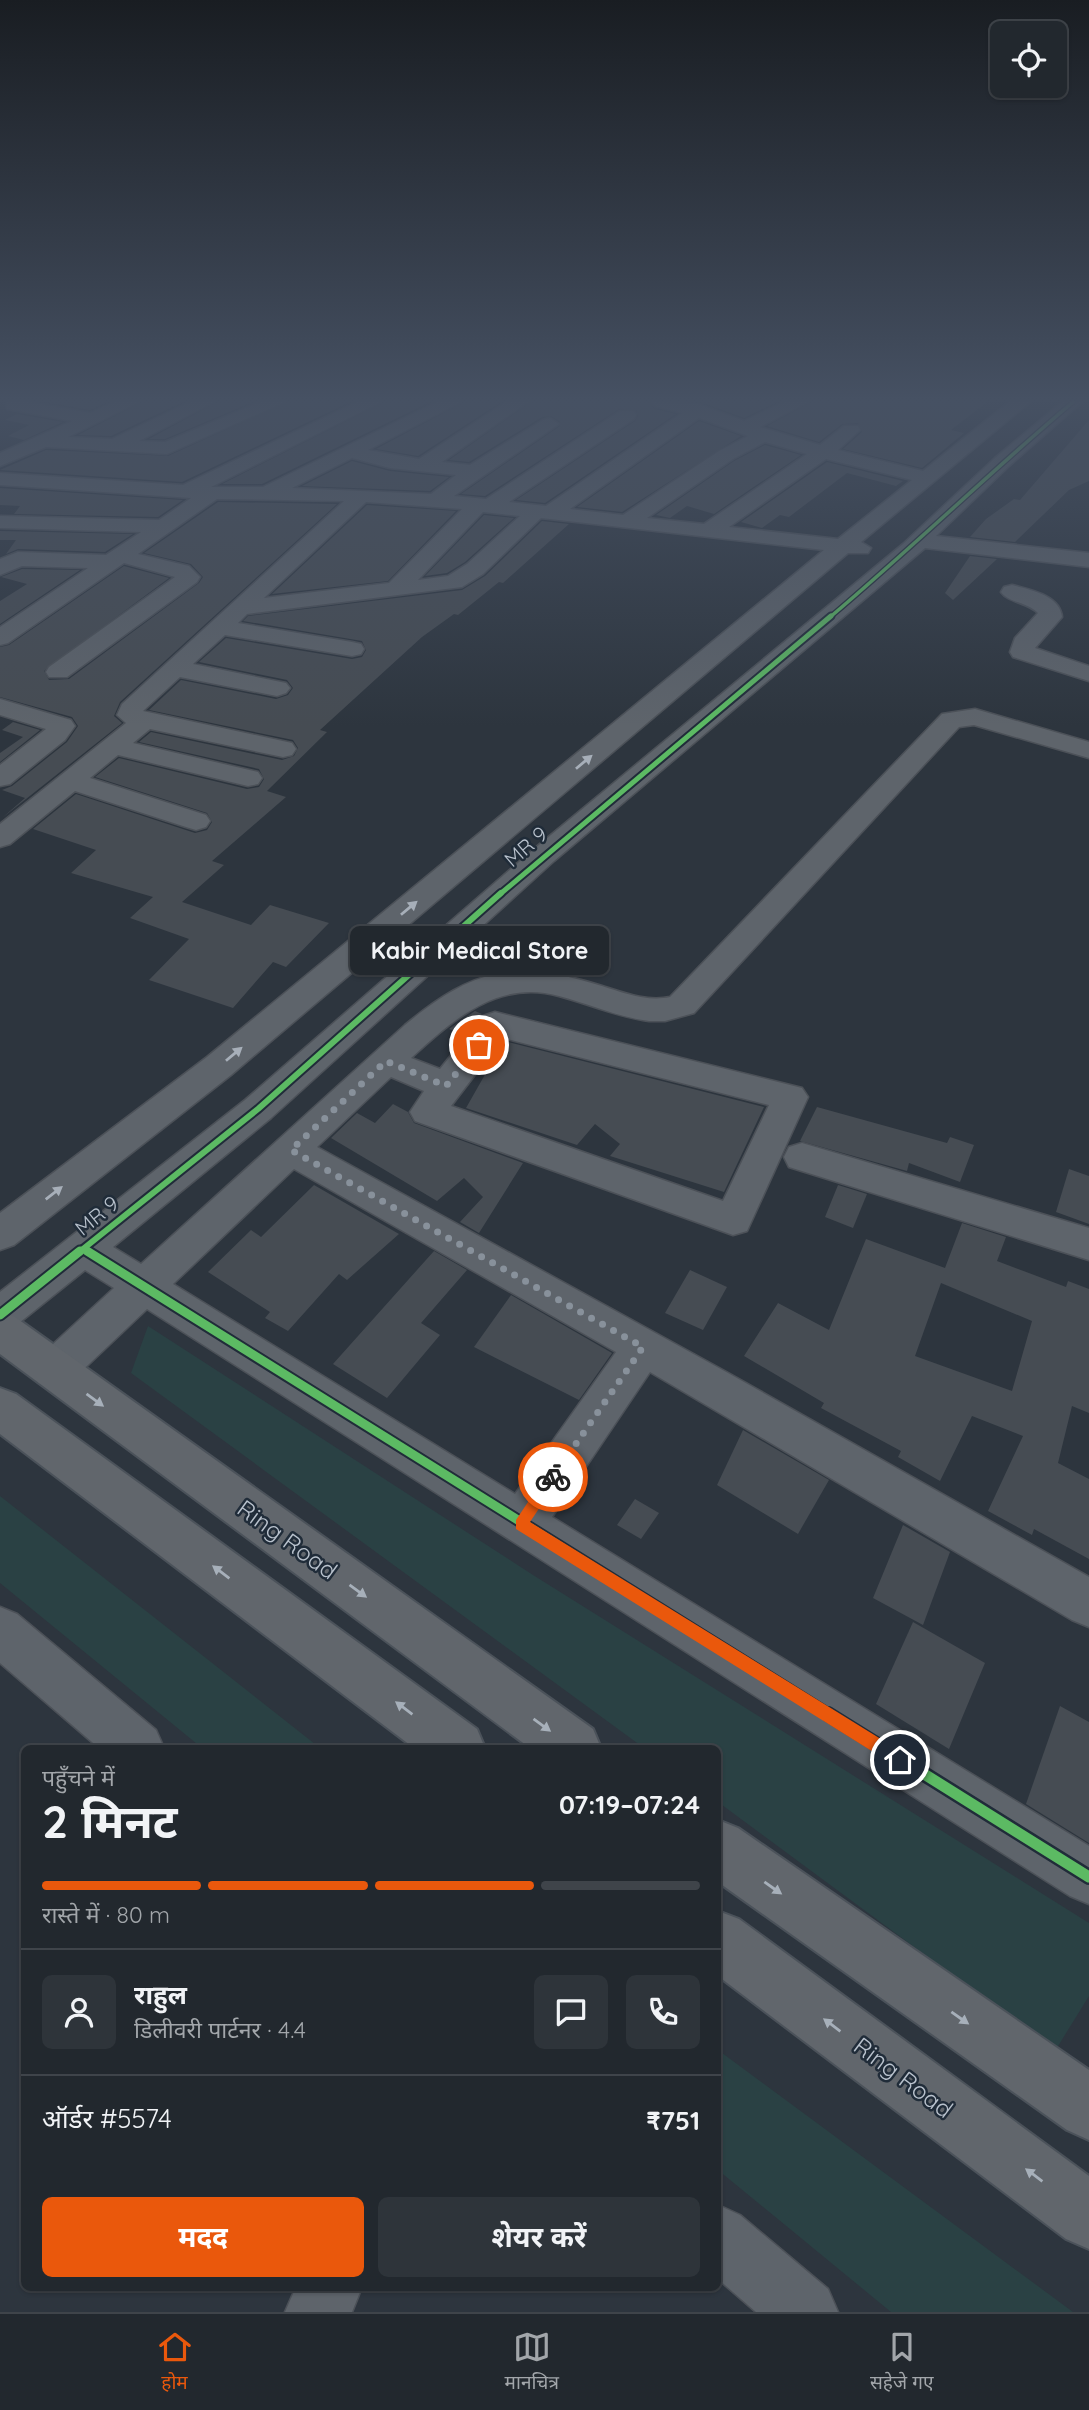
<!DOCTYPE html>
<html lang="hi">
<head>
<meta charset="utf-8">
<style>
  :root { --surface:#22282e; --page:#2e343a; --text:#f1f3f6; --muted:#a2a6aa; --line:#3f444a; --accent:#ea580c }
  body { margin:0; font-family:Quicksand,"Noto Sans Devanagari",sans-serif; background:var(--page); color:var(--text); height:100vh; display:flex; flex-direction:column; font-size:26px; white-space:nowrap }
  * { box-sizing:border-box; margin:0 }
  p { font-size:23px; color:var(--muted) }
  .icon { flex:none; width:38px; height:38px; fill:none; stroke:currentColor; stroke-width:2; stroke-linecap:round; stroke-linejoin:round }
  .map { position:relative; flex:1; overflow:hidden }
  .panel { position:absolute; left:21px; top:1745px; width:700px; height:546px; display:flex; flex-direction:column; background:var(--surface); border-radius:10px; box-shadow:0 2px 5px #0004,0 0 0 2px var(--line) }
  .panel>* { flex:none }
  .buttons { position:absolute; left:990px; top:21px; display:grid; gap:14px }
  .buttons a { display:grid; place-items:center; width:77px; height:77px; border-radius:10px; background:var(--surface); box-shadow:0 2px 5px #0004,0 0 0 2px var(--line); font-size:35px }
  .pin { position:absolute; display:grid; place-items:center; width:60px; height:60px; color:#fff; margin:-30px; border:4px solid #fff; border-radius:50%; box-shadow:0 2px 7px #0007 }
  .courier { position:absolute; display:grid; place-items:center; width:70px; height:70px; margin:-35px; border:5px solid #ea580c; border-radius:50%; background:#fff; color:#222; box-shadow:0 2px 9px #0007 }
  .bubble { position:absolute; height:49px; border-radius:10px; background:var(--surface); box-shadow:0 2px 5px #0004,0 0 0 2px var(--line); font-size:23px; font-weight:700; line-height:49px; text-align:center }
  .overview em { font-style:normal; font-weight:700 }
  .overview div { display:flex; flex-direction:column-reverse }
  .overview { display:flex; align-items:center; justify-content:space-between; height:119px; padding:0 21px }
  h1 { font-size:46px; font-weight:700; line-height:52px }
  .bar { display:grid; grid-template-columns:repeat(4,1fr); gap:10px 7px; align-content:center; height:84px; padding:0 21px }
  .bar i { height:9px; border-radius:5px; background:var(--line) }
  .bar .selected { background:var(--accent) }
  .bar p { grid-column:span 4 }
  .line { display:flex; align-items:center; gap:18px; padding:0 21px; border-top:2px solid var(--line) }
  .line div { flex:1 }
  .round { display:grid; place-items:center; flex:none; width:74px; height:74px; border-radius:10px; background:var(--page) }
  .primary-button { display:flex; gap:14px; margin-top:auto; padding:14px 21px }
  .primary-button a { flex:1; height:80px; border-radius:10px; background:var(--accent); color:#fff; font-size:28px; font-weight:700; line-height:80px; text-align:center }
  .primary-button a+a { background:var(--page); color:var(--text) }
  .dock { display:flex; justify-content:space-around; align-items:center; height:98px; border-top:2px solid var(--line); background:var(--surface); font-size:19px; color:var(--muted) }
  .dock a { display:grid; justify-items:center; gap:4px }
  .dock .selected { color:var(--accent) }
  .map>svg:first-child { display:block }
  .green { fill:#2a4144 }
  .building { fill:#464c53; fill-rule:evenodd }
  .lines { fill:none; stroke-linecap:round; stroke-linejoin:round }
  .minor-casing { stroke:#4c5158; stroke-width:3 }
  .major-casing { stroke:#4b525a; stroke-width:4 }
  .minor { fill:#5e646b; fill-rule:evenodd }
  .major { fill:#61666c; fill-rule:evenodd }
  .cycleway-far4-casing { stroke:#202c39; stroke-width:6 }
  .cycleway-far3-casing { stroke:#202c39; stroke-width:9 }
  .cycleway-far2-casing { stroke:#202c39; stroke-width:10 }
  .cycleway-far1-casing { stroke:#202c39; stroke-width:13 }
  .cycleway-casing { stroke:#202c39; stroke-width:16 }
  .cycleway-far4 { stroke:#5cba63; stroke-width:3.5 }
  .cycleway-far3 { stroke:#5cba63; stroke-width:5 }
  .cycleway-far2 { stroke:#5cba63; stroke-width:6 }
  .cycleway-far1 { stroke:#5cba63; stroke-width:9 }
  .cycleway { stroke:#5cba63; stroke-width:11 }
  .oneway { fill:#a7afb9 }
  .oneway2 { fill:#a7b0ba }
  .route { fill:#ea580c }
  .done { stroke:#88919b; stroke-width:7; stroke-dasharray:0 12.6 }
  .labels { text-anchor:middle; stroke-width:5; stroke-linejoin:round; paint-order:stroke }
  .street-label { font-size:21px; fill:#b9c2cd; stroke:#202c39 }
  .near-street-label { font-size:24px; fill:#b9c2cd; stroke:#202c39 }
</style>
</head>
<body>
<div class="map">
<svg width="1089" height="2312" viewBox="0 0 1089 2312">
  <rect width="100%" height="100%" fill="#2d353e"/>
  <g class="green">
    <path d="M148,1326L533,1575L1089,1923V1996L1055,2051L718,1802V1748H644L131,1373Z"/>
    <path d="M0,1496L320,1748H202L0,1583Z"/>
    <path d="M718,2050L1073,2312H891L718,2170Z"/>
  </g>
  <g class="building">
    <path d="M45,402H107L90,410Z"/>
    <path d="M142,402H183L111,436L78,435Z"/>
    <path d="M217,402H253L165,439H149Z"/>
    <path d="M287,402H350L182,482L0,470L46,450L168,456Z"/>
    <path d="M384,402H430L262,484H222Z"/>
    <path d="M464,402H501L418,456L376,449Z"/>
    <path d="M531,402H650L654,409L676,414L545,503L516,500L635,421L638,416L636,410L619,409L485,496L461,494L560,426V422L551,416L542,417L469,462L449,460Z"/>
    <path d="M701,402H777L744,418Z"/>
    <path d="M811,402H987L951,430L964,433L922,468L843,449L862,432L858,423L842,424L819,442L767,426Z"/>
    <path d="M17,414L63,422L24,440L8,436L29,425L5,420Z"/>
    <path d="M1089,420V481L1069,490L1015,542L970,537L986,519L1014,499L1020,500Z"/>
    <path d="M699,421L741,436L622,512L577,507Z"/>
    <path d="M765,445L801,455L714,514L687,506L670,518L656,515L734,461Z"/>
    <path d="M352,461L390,471L449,477L430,491L302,486Z"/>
    <path d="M827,462L903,481L896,486L847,473L789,517L780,515L762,528L741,522Z"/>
    <path d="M0,488L183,500L158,517L14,514L20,506L0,505Z"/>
    <path d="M218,502L337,504L120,702L114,716L122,723L2,818L25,798L2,790L12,786L67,742L78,726L72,717L0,697V647L9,645L124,566L169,578L44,671L49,680L69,679L199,583L203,577L191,564L144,553Z"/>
    <path d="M367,505L456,511L388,581L272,594Z"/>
    <path d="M484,515L514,518L465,562L447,573L425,576Z"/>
    <path d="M542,521L569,524L503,583L499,582L458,615L454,614L422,637L320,730L327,732L267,791L286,797L212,861L224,865L182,902L251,925L270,905L329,923L286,967L273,962L233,1008L149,980L189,939L130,918L153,897L71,873L96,850L33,829L76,794L195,833L207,830L212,822L207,813L95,777L119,758L247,789L259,787L264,779L259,769L139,742L151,732L282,760L294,756L298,748L293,740L149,710L181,680L276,699L288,695L293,688L287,680L199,662L226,638L352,659L362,657L366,650L362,641L243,621L248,616L462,590L485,576Z"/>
    <path d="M0,531H1L133,534L105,552L18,549L6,554L16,540H0Z"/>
    <path d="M970,556L997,559L953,600L945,593Z"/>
    <path d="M22,569L80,570L0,624V601L27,584L1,577Z"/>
    <path d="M13,722L40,730L0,762V753L23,737L2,730Z"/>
    <path d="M475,1011L482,1014L465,1035L449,1029Z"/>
    <path d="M504,1041L764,1107L724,1192L610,1156L620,1144L595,1124L577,1145L466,1108Z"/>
    <path d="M393,1104L408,1112L414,1123L523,1163L479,1233L460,1222L483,1197L464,1178L437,1201L331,1138L357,1113L375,1123Z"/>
    <path d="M817,1107L947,1143L950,1137L974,1145L960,1182L909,1163L907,1171L800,1141Z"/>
    <path d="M1069,1169L1089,1176V1224L1056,1212Z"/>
    <path d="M314,1185L399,1234L347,1280L339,1274L288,1331L265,1318L270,1312L208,1272L251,1230L261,1237Z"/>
    <path d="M838,1185L867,1194L853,1228L825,1217Z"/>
    <path d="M962,1223L1006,1237L997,1261L1066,1287L1068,1281L1089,1289V1413L1072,1406L1058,1463L1089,1479V1559L1034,1529L1032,1535L988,1511L1023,1436L972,1416L940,1481L898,1457L901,1451L821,1408L824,1403L744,1356L778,1303L829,1330L866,1239L945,1268ZM941,1283L1032,1321L1012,1391L915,1356Z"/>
    <path d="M434,1251L467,1270L421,1323L440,1335L387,1398L333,1364Z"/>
    <path d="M690,1270L727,1287L703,1330L665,1313Z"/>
    <path d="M511,1295L612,1353L579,1400L474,1347Z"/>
    <path d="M743,1430L829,1480L798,1534L717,1485Z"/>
    <path d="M635,1499L659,1513L641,1539L617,1525Z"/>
    <path d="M903,1525L950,1552L923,1625L873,1598Z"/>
    <path d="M913,1622L985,1663L949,1749L876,1704Z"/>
    <path d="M1060,1706L1089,1722V1843L1026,1804Z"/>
  </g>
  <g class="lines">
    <g class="minor-casing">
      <g id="minor">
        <path d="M6,402H29L90,413L114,402H139L68,437L112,439L190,402H214L139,441L165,442L260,402H285L167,454L46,447L0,466V453L72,421L7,409Z"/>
        <path d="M357,402H381L211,487H263L437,402H461L368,450L419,459L506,402H528L442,462L470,465L543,420L550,418L559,424L454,496L486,499L620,411H634L636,415L634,419L509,502L546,506L682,413L655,406L652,402L698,404L744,421L784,402H808L760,427L820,445L844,426H858L860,430L838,450L923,471L1009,402H1030L861,542L871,548L868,553H848L231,1075L14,1245L0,1250V1213L207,1057L824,550L541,518L483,574L462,587L247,614L238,623L352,642L361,644L364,649L361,654L352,656L225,635L193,664L286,683L290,688L286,693L277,696L180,677L143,711L292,743L296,749L292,755L283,757L150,729L133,743L258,772L262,778L258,784L248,786L118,755L90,778L206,815L210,821L206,827L196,830L186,827L75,791L10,844L0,847V824L126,723L117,715L122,704L344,501L217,499L138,554L189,566L200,577L197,582L67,677H49L46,672L49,667L175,577L124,563L8,643L0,645V627L88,568L22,566L0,575V559L18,552L106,555L141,532L0,528V516L159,520L191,498L0,485V473L183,485ZM699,418L748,436L719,451L623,515L570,509ZM765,442L807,454L704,524L647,518L733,459ZM352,458L390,468L456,475L431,494L292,488ZM826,459L912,480L838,539L729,527ZM366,502L462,509L389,583L264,598ZM483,512L520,516L467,564L448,576L418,580Z"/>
        <path d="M1062,402H1082L1009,466L936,536L1089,553V567L925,548L554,861L271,1118L113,1247L141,1264L405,1025C475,967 516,959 602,986C624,993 647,1002 670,997L942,714L975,709L1089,742V758L974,725L959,727L694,1013L665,1021H649C618,1017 589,1004 559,996C498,979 454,1019 411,1058L440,1069L483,1016L495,1012L802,1088L808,1097L747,1231L733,1235L415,1121L410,1112L424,1091L391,1077L317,1147L728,1373L1089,1577V1627L1072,1620L650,1372L552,1517L1089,1846V1904L1070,1896L147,1309L69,1383L54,1388L39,1383L33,1370L39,1357L114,1288L85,1270L14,1327L0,1332V1292L245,1100L534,849L903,544L995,458ZM503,1038L769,1105L723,1201L451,1106ZM294,1169L616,1352L515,1494L173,1284Z"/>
        <path d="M1012,585C1030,590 1060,595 1062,617L1035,648L1089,666V681L1013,657L1010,652L1015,638L1038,613C1027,602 1009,603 1001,592L1004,587Z"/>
        <path d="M0,699L71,720L75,726L65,740L10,784L0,786V765L46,729L0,715Z"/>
        <path d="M802,1143L1089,1228V1260L789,1167L784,1157L789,1147Z"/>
        <path d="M0,1607L17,1614L156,1730L164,1748H99L0,1663Z"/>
        <path d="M718,2205L740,2215L828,2289L838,2312H756L718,2279Z"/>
        <path d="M296,2287H362L352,2312H285Z"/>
      </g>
    </g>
    <g class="major-casing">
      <g id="major">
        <path d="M0,1312L15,1317L593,1729L601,1748H530L0,1354Z"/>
        <path d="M0,1388L16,1394L477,1729L485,1748H414L0,1434Z"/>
        <path d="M718,1820L738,1828L1089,2070V2140L1067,2130L718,1882Z"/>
        <path d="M718,1911L739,1919L1089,2176V2249L1066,2239L718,1976Z"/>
      </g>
    </g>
    <use href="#minor" class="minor"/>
    <use href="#major" class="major"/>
    <g class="cycleway-far4-casing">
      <path id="cycleway-far4" d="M829,618C912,548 990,472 1073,402"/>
    </g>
    <g class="cycleway-far3-casing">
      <path id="cycleway-far3" d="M499,895L831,616"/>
    </g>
    <g class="cycleway-far2-casing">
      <g id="cycleway-far2">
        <path d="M84,1249L90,1253"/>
        <path d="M78,1253L258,1109L501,893"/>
      </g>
    </g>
    <g class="cycleway-far1-casing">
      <g id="cycleway-far1">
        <path d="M87,1251L830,1715"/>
        <path d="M0,1315L80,1251"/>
      </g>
    </g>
    <g class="cycleway-casing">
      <path id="cycleway" d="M828,1714L1089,1877"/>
    </g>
    <use href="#cycleway-far4" class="cycleway-far4"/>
    <use href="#cycleway-far3" class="cycleway-far3"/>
    <use href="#cycleway-far2" class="cycleway-far2"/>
    <use href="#cycleway-far1" class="cycleway-far1"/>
    <use href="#cycleway" class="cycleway"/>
  </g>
  <defs><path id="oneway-solid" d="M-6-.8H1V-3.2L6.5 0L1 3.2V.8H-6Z" transform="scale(1.75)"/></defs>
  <g class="oneway">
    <use href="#oneway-solid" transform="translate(584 762) rotate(-40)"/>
    <use href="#oneway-solid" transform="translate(409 908) rotate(-40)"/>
    <use href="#oneway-solid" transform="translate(234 1054) rotate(-40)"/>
    <use href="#oneway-solid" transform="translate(54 1193) rotate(-38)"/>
  </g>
  <g class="oneway2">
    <use href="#oneway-solid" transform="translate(95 1400) rotate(36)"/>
    <use href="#oneway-solid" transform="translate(221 1572) rotate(-143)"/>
    <use href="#oneway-solid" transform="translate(358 1591) rotate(36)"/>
    <use href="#oneway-solid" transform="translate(404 1708) rotate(-143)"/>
    <use href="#oneway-solid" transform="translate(542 1725) rotate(36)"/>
    <use href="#oneway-solid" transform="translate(773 1888) rotate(35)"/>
    <use href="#oneway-solid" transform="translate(960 2018) rotate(35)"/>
    <use href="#oneway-solid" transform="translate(832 2025) rotate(-143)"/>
    <use href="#oneway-solid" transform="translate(1034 2175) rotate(-143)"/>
  </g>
  <linearGradient id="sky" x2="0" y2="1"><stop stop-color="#191d22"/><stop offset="0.55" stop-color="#465163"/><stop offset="1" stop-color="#465163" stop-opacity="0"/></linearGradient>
  <rect width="1089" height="726" fill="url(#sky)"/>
  <path class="route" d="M553,1471L560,1477L530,1522L905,1754V1765H894L516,1529V1520L548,1472Z"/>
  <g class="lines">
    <path class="done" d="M479,1045L446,1086L386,1061L291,1150L643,1347L553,1477"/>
  </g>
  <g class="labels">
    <g class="street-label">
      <text transform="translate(526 847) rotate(-41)" y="7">MR 9</text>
      <text transform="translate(97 1216) rotate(-39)" y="7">MR 9</text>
    </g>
    <g class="near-street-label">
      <text transform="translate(287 1540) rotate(36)" y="8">Ring Road</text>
      <text transform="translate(903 2078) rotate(37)" y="8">Ring Road</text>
    </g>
  </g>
</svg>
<div class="buttons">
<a><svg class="icon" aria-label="locate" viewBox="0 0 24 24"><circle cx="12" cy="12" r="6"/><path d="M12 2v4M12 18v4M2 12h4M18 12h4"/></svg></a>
</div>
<div class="pin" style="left:479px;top:1045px;background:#ea580c"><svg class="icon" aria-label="bag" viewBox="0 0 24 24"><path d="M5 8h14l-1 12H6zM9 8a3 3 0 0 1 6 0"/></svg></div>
<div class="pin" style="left:900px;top:1760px;background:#1f2937"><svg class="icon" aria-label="home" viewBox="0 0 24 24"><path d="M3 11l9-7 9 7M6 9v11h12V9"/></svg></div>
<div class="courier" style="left:553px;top:1477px"><svg class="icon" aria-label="bike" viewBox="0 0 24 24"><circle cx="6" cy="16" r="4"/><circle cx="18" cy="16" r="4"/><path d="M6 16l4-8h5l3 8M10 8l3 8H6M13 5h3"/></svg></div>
<div class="bubble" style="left:350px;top:926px;width:259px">Kabir Medical Store</div>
<section class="panel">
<div class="overview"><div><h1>2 मिनट</h1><p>पहुँचने में</p></div><em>07:19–07:24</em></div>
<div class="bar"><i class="selected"></i><i class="selected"></i><i class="selected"></i><i></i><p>रास्ते में · 80 m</p></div>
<div class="line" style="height:126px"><a class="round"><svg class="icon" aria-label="person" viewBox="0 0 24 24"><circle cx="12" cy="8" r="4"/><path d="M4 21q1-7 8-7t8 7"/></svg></a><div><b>राहुल</b><p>डिलीवरी पार्टनर · 4.4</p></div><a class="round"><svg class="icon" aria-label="chat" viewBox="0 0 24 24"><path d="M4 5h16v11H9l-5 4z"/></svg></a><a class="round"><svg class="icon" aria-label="phone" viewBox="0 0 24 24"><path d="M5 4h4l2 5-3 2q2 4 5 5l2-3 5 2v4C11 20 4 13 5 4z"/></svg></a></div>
<div class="line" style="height:91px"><div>ऑर्डर #5574</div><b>₹751</b></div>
<div class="primary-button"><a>मदद</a><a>शेयर करें</a></div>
</section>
</div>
<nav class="dock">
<a class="selected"><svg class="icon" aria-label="home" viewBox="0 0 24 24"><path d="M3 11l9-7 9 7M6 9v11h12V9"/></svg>होम</a>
<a><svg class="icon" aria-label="map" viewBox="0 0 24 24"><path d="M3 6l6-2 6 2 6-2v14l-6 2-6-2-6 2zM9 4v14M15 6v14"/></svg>मानचित्र</a>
<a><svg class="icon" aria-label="saved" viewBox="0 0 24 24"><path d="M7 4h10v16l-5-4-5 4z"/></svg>सहेजे गए</a>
</nav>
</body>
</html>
